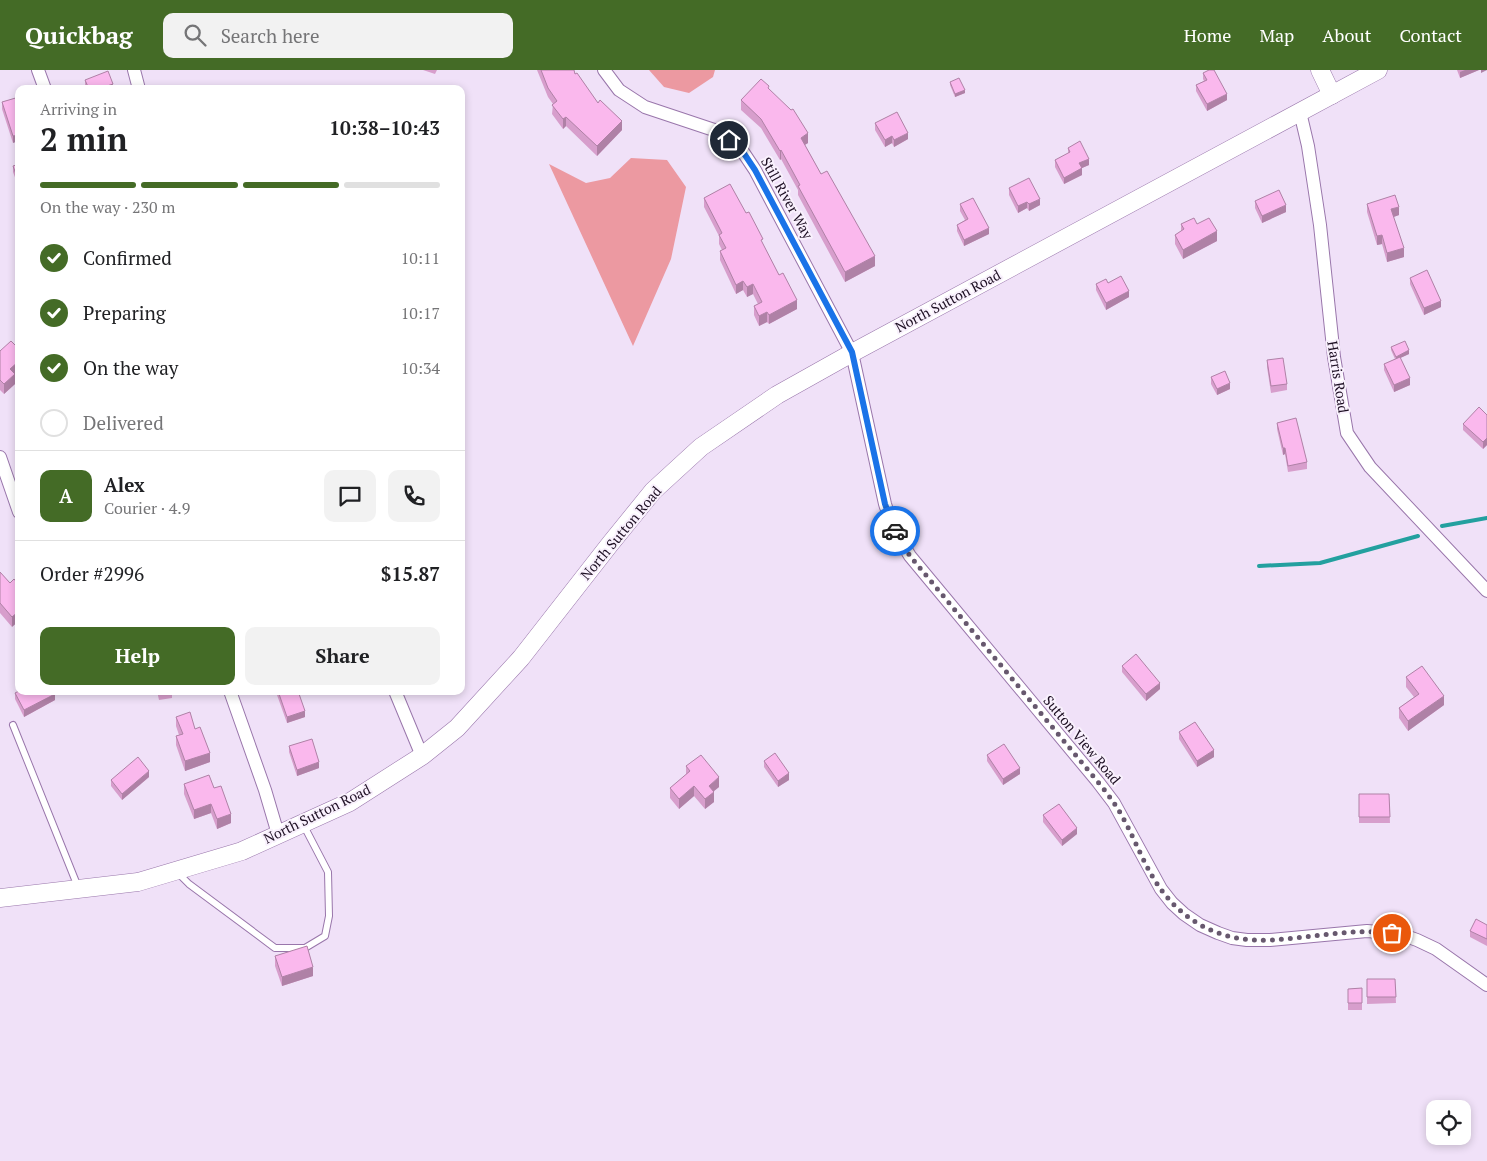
<!DOCTYPE html>
<html lang="en">
<head>
<meta charset="utf-8">
<style>
  :root { --surface:#fff; --page:#f2f2f2; --text:#202124; --muted:#757577; --line:#e0e0e0; --accent:#446b26 }
  body { margin:0; font-family:"PT Serif",serif; background:var(--page); color:var(--text); height:100vh; display:flex; flex-direction:column; font-size:19px; white-space:nowrap }
  * { box-sizing:border-box; margin:0 }
  p { font-size:16px; color:var(--muted) }
  .icon { flex:none; width:28px; height:28px; fill:none; stroke:currentColor; stroke-width:2; stroke-linecap:round; stroke-linejoin:round }
  .map { position:relative; flex:1; overflow:hidden }
  .drawer { position:absolute; left:15px; top:15px; width:450px; height:610px; display:flex; flex-direction:column; background:var(--surface); border-radius:10px; box-shadow:0 2px 8px #0003 }
  .drawer>* { flex:none }
  .fabs { position:absolute; left:1426px; top:1030px; display:grid; gap:10px }
  .fabs a { display:grid; place-items:center; width:45px; height:45px; border-radius:10px; background:var(--surface); box-shadow:0 2px 8px #0003; font-size:25px }
  .pin { position:absolute; display:grid; place-items:center; width:42px; height:42px; color:#fff; margin:-21px; border:2px solid #fff; border-radius:50%; box-shadow:0 1px 5px #0007 }
  .courier { position:absolute; display:grid; place-items:center; width:50px; height:50px; margin:-25px; border:4px solid #1a73e8; border-radius:50%; background:#fff; color:#222; box-shadow:0 1px 6px #0007 }
  .head em { font-style:normal; font-weight:700 }
  .head div { display:flex; flex-direction:column-reverse }
  .head { display:flex; align-items:center; justify-content:space-between; height:85px; padding:0 25px }
  h1 { font-size:32px; font-weight:700; line-height:38px }
  .bar { display:grid; grid-template-columns:repeat(4,1fr); gap:8px 5px; align-content:center; height:60px; padding:0 25px }
  .bar i { height:6px; border-radius:4px; background:var(--line) }
  .bar .current { background:var(--accent) }
  .bar p { grid-column:span 4 }
  .line { display:flex; align-items:center; gap:12px; padding:0 25px; border-top:1px solid var(--line) }
  .line div { flex:1 }
  .round { display:grid; place-items:center; flex:none; width:52px; height:52px; border-radius:10px; background:var(--page) }
  ol { padding:0 25px; list-style:none }
  li { display:flex; align-items:center; gap:15px; height:55px }
  li p { margin-inline-start:auto }
  li .icon { padding:5px; border-radius:50%; background:var(--accent); color:#fff; stroke-width:4 }
  li:last-child { color:var(--muted) }
  li i { width:28px; height:28px; border:2px solid var(--line); border-radius:50% }
  .cta { display:flex; gap:10px; margin-top:auto; padding:10px 25px }
  .cta a { flex:1; height:58px; border-radius:10px; background:var(--accent); color:#fff; font-size:20px; font-weight:700; line-height:58px; text-align:center }
  .cta a+a { background:var(--page); color:var(--text) }
  header { display:flex; align-items:center; gap:30px; box-sizing:border-box; height:70px; padding:0 25px; background:var(--accent); color:#fff }
  header strong { font-size:24px }
  nav { display:flex; gap:28px; margin-inline-start:auto; font-size:18px }
  .search { width:350px; height:45px; background:var(--page); display:flex; align-items:center; gap:12px; box-sizing:border-box; padding:0 18px; border-radius:10px; color:var(--muted); font-size:19px }
  .map>svg:first-child { display:block }
  .green { fill:#ec99a1 }
  .lines { fill:none; stroke-linecap:round; stroke-linejoin:round }
  .stream { stroke:#23a09f; stroke-width:4 }
  .lane-casing { stroke:#9976ab; stroke-width:8 }
  .street-casing { stroke:#9976ab; stroke-width:14 }
  .secondary-casing { stroke:#9976ab; stroke-width:19 }
  .lane { stroke:#fff; stroke-width:6 }
  .street { stroke:#fff; stroke-width:12 }
  .secondary { stroke:#fff; stroke-width:18 }
  .wall { fill:#d79ecc }
  .shaded-wall { fill:#af81a6 }
  .building { fill:#fab8ed; stroke:#af81a6 }
  .done { stroke:#67586e; stroke-width:5; stroke-dasharray:0 9 }
  .route { stroke:#1a73e8; stroke-width:6 }
  .labels { text-anchor:middle; stroke-width:4; stroke-linejoin:round; paint-order:stroke }
  .street-label { font-size:14px; fill:#1d0f23; stroke:#f9f1fd }
</style>
</head>
<body>
<header>
<strong>Quickbag</strong>
<div class="search"><svg class="icon" aria-label="search" viewBox="0 0 24 24"><circle cx="10" cy="10" r="6"/><path d="M15 15l6 6"/></svg>Search here</div>
<nav><a>Home</a><a>Map</a><a>About</a><a>Contact</a></nav>
</header>
<div class="map">
<svg width="1487" height="1091" viewBox="0 0 1487 1091">
  <rect width="100%" height="100%" fill="#f0e1f8"/>
  <g class="green">
    <path d="M649,0H715L713,7L689,23L664,17Z"/>
    <path d="M631,88L667,90L686,117L671,189L633,276L549,94L586,113L610,108Z"/>
  </g>
  <g class="lines">
    <g class="stream">
      <path d="M1442,456L1487,448"/>
      <path d="M1259,496L1320,493L1418,466"/>
    </g>
    <g class="lane-casing">
      <g id="lane">
        <path d="M13,655L78,817"/>
        <path d="M178,803L189,814L275,878H305L325,866L329,846L328,802L303,754"/>
      </g>
    </g>
    <g class="street-casing">
      <g id="street">
        <path d="M38,0L45,19"/>
        <path d="M134,0L139,19"/>
        <path d="M604,0L619,20L645,37L717,61L741,79L755,100L852,283L885,434C891,453 899,469 910,486L1098,712L1114,733L1161,819L1172,833L1184,844L1200,855L1218,863L1232,868L1247,870H1270L1367,861L1400,864L1417,870L1436,879L1487,915"/>
        <path d="M1300,42L1308,76L1320,155L1334,287L1347,363L1370,397L1487,521"/>
        <path d="M0,387L19,442"/>
        <path d="M230,621L265,720L278,764"/>
        <path d="M395,621L422,686"/>
      </g>
    </g>
    <g class="secondary-casing">
      <g id="secondary">
        <path d="M1320,0L1332,25"/>
        <path d="M0,828L138,812L242,781L350,732L422,686L457,658L521,588L610,474L653,421L701,377L777,325L852,283L1378,0"/>
      </g>
    </g>
    <use href="#lane" class="lane"/>
    <use href="#street" class="street"/>
    <use href="#secondary" class="secondary"/>
  </g>
  <g class="wall">
    <path d="M423,0H437L435,4Z"/>
    <path d="M537,0H574L575,4L598,33L622,60L597,86L566,56L563,59L552,44L553,34L548,27Z"/>
    <path d="M1457,0H1479L1460,8Z"/>
    <path d="M1203,3L1227,30L1207,41L1196,21V15L1204,11L1203,9Z"/>
    <path d="M85,10L113,19H85Z"/>
    <path d="M950,12L965,23L955,27L950,15Z"/>
    <path d="M769,19L808,73L805,75L821,104L875,196L845,212L798,125V120L781,89L780,90L761,58L741,40V30Z"/>
    <path d="M19,27L13,73L2,39V32Z"/>
    <path d="M875,53L908,69L894,77L892,73L885,77L875,60Z"/>
    <path d="M1068,78L1089,95L1082,98V105L1064,114L1055,97V90L1068,84Z"/>
    <path d="M19,94V118L13,102V96Z"/>
    <path d="M1009,118L1040,135L1029,141L1027,138L1018,143L1009,125Z"/>
    <path d="M704,128L746,143L797,239L769,254L767,252L759,256L754,245V236L758,234L753,224L747,227L743,220L736,224L720,190V181L722,180L719,174V166L704,137Z"/>
    <path d="M1255,131L1286,142L1262,153L1255,138Z"/>
    <path d="M960,134L989,164L964,176L957,161V155L965,150L960,141Z"/>
    <path d="M1367,134L1399,145L1393,147L1404,187L1387,192L1382,174L1377,175L1367,142Z"/>
    <path d="M1181,154L1217,171L1183,189L1175,174V165L1181,161Z"/>
    <path d="M1410,208L1441,237L1424,245L1410,214Z"/>
    <path d="M1108,213L1129,227L1106,240L1096,220V214Z"/>
    <path d="M1391,277L1409,284L1400,288L1410,315L1394,322L1384,300V294L1395,289L1391,280Z"/>
    <path d="M19,279V301L15,304V314L4,324L0,320V281Z"/>
    <path d="M1267,290L1287,314V320L1271,323L1267,297Z"/>
    <path d="M1211,307L1230,319L1217,325L1211,314Z"/>
    <path d="M1487,345V375L1483,379L1463,360V354Z"/>
    <path d="M1277,353L1307,392V399L1288,402L1285,384L1283,385L1277,359Z"/>
    <path d="M0,502L10,513L14,509L12,557L0,543Z"/>
    <path d="M1122,596L1160,619L1146,631L1122,602Z"/>
    <path d="M1406,607L1444,635L1408,661L1399,648V638L1414,627L1406,617Z"/>
    <path d="M157,621H181V622L172,623V628L159,630Z"/>
    <path d="M277,621H298L305,647L287,653L277,625Z"/>
    <path d="M15,623L55,630L24,647L15,629Z"/>
    <path d="M176,647L195,659L210,692L185,701L176,675V666L179,665L176,656Z"/>
    <path d="M1179,662L1214,687L1197,697L1179,669Z"/>
    <path d="M289,676L319,698L297,706L289,682Z"/>
    <path d="M987,685L1020,704L1003,715L987,691Z"/>
    <path d="M764,691L789,710L778,717L764,697Z"/>
    <path d="M686,696L719,717L714,721V732L705,739L694,726L679,739L670,728V718L686,705Z"/>
    <path d="M149,707L122,730L111,716V710Z"/>
    <path d="M184,714L214,718L231,753L217,759L211,743L194,749L184,724Z"/>
    <path d="M1359,724H1389L1390,753H1359Z"/>
    <path d="M1043,745L1077,764L1062,776L1043,752Z"/>
    <path d="M1487,855V876L1470,867V861Z"/>
    <path d="M275,886L313,906L282,916L275,896Z"/>
    <path d="M1367,909H1395L1396,933L1367,934Z"/>
    <path d="M1362,918V940H1348V919Z"/>
  </g>
  <g class="shaded-wall">
    <path d="M1465,0H1479L1460,8V2Z"/>
    <path d="M1481,0H1487L1481,3Z"/>
    <path d="M113,14V19H107V16Z"/>
    <path d="M965,20V23L955,27V24Z"/>
    <path d="M1227,24V30L1207,41V34Z"/>
    <path d="M566,47V56L563,59V49Z"/>
    <path d="M622,51V60L597,86V76Z"/>
    <path d="M808,63V73L801,77V68Z"/>
    <path d="M908,63V69L894,77V70Z"/>
    <path d="M19,65V71L13,73V66Z"/>
    <path d="M892,66V73L885,77V70Z"/>
    <path d="M781,80V89L780,90V81Z"/>
    <path d="M1089,89V95L1082,98V105L1064,114V108L1079,93Z"/>
    <path d="M1040,129V135L1029,141V134Z"/>
    <path d="M1027,132V138L1018,143V136Z"/>
    <path d="M1286,135V142L1262,153V146Z"/>
    <path d="M1399,137V145L1391,148V139Z"/>
    <path d="M989,158V164L964,176V170Z"/>
    <path d="M1217,161V171L1183,189V180Z"/>
    <path d="M1382,165V174L1377,175V166Z"/>
    <path d="M1404,178V187L1387,192V183Z"/>
    <path d="M875,186V196L845,212V202Z"/>
    <path d="M743,211V220L736,224V215Z"/>
    <path d="M753,214V224L747,227V217Z"/>
    <path d="M1129,221V227L1106,240V233Z"/>
    <path d="M797,230V239L769,254V245Z"/>
    <path d="M1441,231V237L1424,245V238Z"/>
    <path d="M767,242V252L759,256V246Z"/>
    <path d="M1409,280V284L1396,290V287Z"/>
    <path d="M19,291V301L10,308V299Z"/>
    <path d="M15,304V314L4,324V314Z"/>
    <path d="M1410,308V315L1394,322V315Z"/>
    <path d="M1230,313V319L1217,325V319Z"/>
    <path d="M1487,368V375L1483,379V372Z"/>
    <path d="M1283,378H1285V384L1283,385Z"/>
    <path d="M19,541V551L12,557V547Z"/>
    <path d="M1160,613V619L1146,631V624Z"/>
    <path d="M55,624V630L24,647V640Z"/>
    <path d="M1444,626V635L1408,661V651Z"/>
    <path d="M305,641V647L287,653V647Z"/>
    <path d="M1214,680V687L1197,697V691Z"/>
    <path d="M210,683V692L185,701V691Z"/>
    <path d="M319,692V698L297,706V700Z"/>
    <path d="M1020,698V704L1003,715V709Z"/>
    <path d="M149,701V707L122,730V724Z"/>
    <path d="M789,703V710L778,717V711Z"/>
    <path d="M719,707V717L709,725V716Z"/>
    <path d="M694,716V726L679,739V729Z"/>
    <path d="M714,722V732L705,739V729Z"/>
    <path d="M211,734V743L194,749V740Z"/>
    <path d="M231,744V753L217,759V749Z"/>
    <path d="M1077,758V764L1062,776V770Z"/>
    <path d="M313,897V906L282,916V907Z"/>
  </g>
  <g class="building">
    <path d="M541,0H574L575,4L577,3L598,33L600,30L622,51L597,76L566,47L563,49L552,35L557,31L548,18Z"/>
    <path d="M1209,0H1214L1227,24L1207,34L1196,15L1207,10L1203,3Z"/>
    <path d="M108,1L113,14L107,16L108,19H89L85,10Z"/>
    <path d="M959,8L965,20L955,24L950,12Z"/>
    <path d="M761,9L769,16L768,18L791,40L793,39L808,63L801,68L821,104L827,101L875,186L845,202L798,116L800,115L781,80L780,81L761,49L741,30Z"/>
    <path d="M19,27V65L13,66L2,32Z"/>
    <path d="M897,42L908,63L894,70L892,66L885,70L875,53Z"/>
    <path d="M1080,71L1089,89L1079,93L1082,98L1064,108L1055,90L1070,82L1068,78Z"/>
    <path d="M19,94V112L13,96Z"/>
    <path d="M1029,108L1040,129L1029,134L1027,132L1018,136L1009,118Z"/>
    <path d="M730,114L746,143L749,142L763,169L761,170L779,205L783,203L797,230L769,245L767,242L759,246L754,236L762,232L753,214L747,217L743,211L736,215L720,181L726,178L719,165L722,163L704,128Z"/>
    <path d="M1279,120L1286,135L1262,146L1255,131Z"/>
    <path d="M1395,125L1399,137L1391,139L1404,178L1387,183L1382,165L1377,166L1367,134Z"/>
    <path d="M973,128L989,158L964,170L957,155L968,149L960,134Z"/>
    <path d="M1194,148L1197,154L1209,148L1217,161L1183,180L1175,165L1184,159L1181,154Z"/>
    <path d="M1427,200L1441,231L1424,238L1410,208Z"/>
    <path d="M1121,206L1129,221L1106,233L1096,214L1106,209L1108,213Z"/>
    <path d="M11,271L19,279V291L10,299L15,304L4,314L0,310V281Z"/>
    <path d="M1405,271L1409,280L1396,287L1391,277Z"/>
    <path d="M1400,287L1410,308L1394,315L1384,294Z"/>
    <path d="M1283,288L1287,314L1271,316L1267,290Z"/>
    <path d="M1225,301L1230,313L1217,319L1211,307Z"/>
    <path d="M1479,337L1487,345V368L1483,372L1463,354Z"/>
    <path d="M1296,348L1307,392L1288,396L1285,378H1283L1277,353Z"/>
    <path d="M0,502L10,513L14,509L19,515V541L12,547L0,533Z"/>
    <path d="M1136,584L1160,613L1146,624L1122,596Z"/>
    <path d="M1422,596L1444,626L1408,651L1399,638L1419,624L1406,607Z"/>
    <path d="M19,621H54L55,624L24,640L15,623Z"/>
    <path d="M278,621H298L305,641L287,647Z"/>
    <path d="M190,642L195,659L200,657L210,683L185,691L176,666L183,664L176,647Z"/>
    <path d="M1195,652L1214,680L1197,691L1179,662Z"/>
    <path d="M312,669L319,692L297,700L289,676Z"/>
    <path d="M1004,674L1020,698L1003,709L987,685Z"/>
    <path d="M775,683L789,703L778,711L764,691Z"/>
    <path d="M701,685L719,707L709,716L714,722L705,729L694,716L679,729L670,718L690,701L686,696Z"/>
    <path d="M138,687L149,701L122,724L111,710Z"/>
    <path d="M209,705L214,718L221,716L231,744L217,749L211,734L194,740L184,714Z"/>
    <path d="M1359,724H1389L1390,747H1359Z"/>
    <path d="M1059,734L1077,758L1062,770L1043,745Z"/>
    <path d="M1476,849L1487,855V869L1470,861Z"/>
    <path d="M307,876L313,897L282,907L275,886Z"/>
    <path d="M1367,909H1395L1396,927H1367Z"/>
    <path d="M1362,918V933H1348V919Z"/>
  </g>
  <g class="lines">
    <path class="done" d="M895,461L910,486L1098,712C1104,719 1109,726 1114,733C1129,755 1138,781 1151,804C1177,850 1219,873 1271,870C1311,868 1353,858 1392,863"/>
    <path class="route" d="M729,70L741,79L755,100L852,282L885,434L895,461"/>
  </g>
  <g class="labels">
    <g class="street-label">
      <text transform="translate(787 128) rotate(61)" y="5">Still River Way</text>
      <text transform="translate(948 231) rotate(-28)" y="5">North Sutton Road</text>
      <text transform="translate(1338 307) rotate(81)" y="5">Harris Road</text>
      <text transform="translate(621 463) rotate(-50)" y="5">North Sutton Road</text>
      <text transform="translate(1082 670) rotate(50)" y="5">Sutton View Road</text>
      <text transform="translate(317 744) rotate(-26)" y="5">North Sutton Road</text>
    </g>
  </g>
</svg>
<div class="fabs">
<a><svg class="icon" aria-label="locate" viewBox="0 0 24 24"><circle cx="12" cy="12" r="6"/><path d="M12 2v4M12 18v4M2 12h4M18 12h4"/></svg></a>
</div>
<div class="pin" style="left:1392px;top:863px;background:#ea580c"><svg class="icon" aria-label="bag" viewBox="0 0 24 24"><path d="M5 8h14l-1 12H6zM9 8a3 3 0 0 1 6 0"/></svg></div>
<div class="pin" style="left:729px;top:70px;background:#1f2937"><svg class="icon" aria-label="home" viewBox="0 0 24 24"><path d="M3 11l9-7 9 7M6 9v11h12V9"/></svg></div>
<div class="courier" style="left:895px;top:461px"><svg class="icon" aria-label="car" viewBox="0 0 24 24"><path d="M5 17H2v-5l4-1 3-4h7l3 4 3 1v5h-3M9 17h6M6 11h13"/><circle cx="7" cy="17" r="2"/><circle cx="17" cy="17" r="2"/></svg></div>
<section class="drawer">
<div class="head"><div><h1>2 min</h1><p>Arriving in</p></div><em>10:38–10:43</em></div>
<div class="bar"><i class="current"></i><i class="current"></i><i class="current"></i><i></i><p>On the way · 230 m</p></div>
<ol>
<li><svg class="icon" aria-label="check" viewBox="0 0 24 24"><path d="M5 12l5 5 9-10"/></svg>Confirmed<p>10:11</p></li>
<li><svg class="icon" aria-label="check" viewBox="0 0 24 24"><path d="M5 12l5 5 9-10"/></svg>Preparing<p>10:17</p></li>
<li><svg class="icon" aria-label="check" viewBox="0 0 24 24"><path d="M5 12l5 5 9-10"/></svg>On the way<p>10:34</p></li>
<li><i></i>Delivered</li>
</ol>
<div class="line" style="height:90px"><b class="round" style="background:var(--accent);color:#fff">A</b><div><b>Alex</b><p>Courier · 4.9</p></div><a class="round"><svg class="icon" aria-label="chat" viewBox="0 0 24 24"><path d="M4 5h16v11H9l-5 4z"/></svg></a><a class="round"><svg class="icon" aria-label="phone" viewBox="0 0 24 24"><path d="M5 4h4l2 5-3 2q2 4 5 5l2-3 5 2v4C11 20 4 13 5 4z"/></svg></a></div>
<div class="line" style="height:65px"><div>Order #2996</div><b>$15.87</b></div>
<div class="cta"><a>Help</a><a>Share</a></div>
</section>
</div>
</body>
</html>
